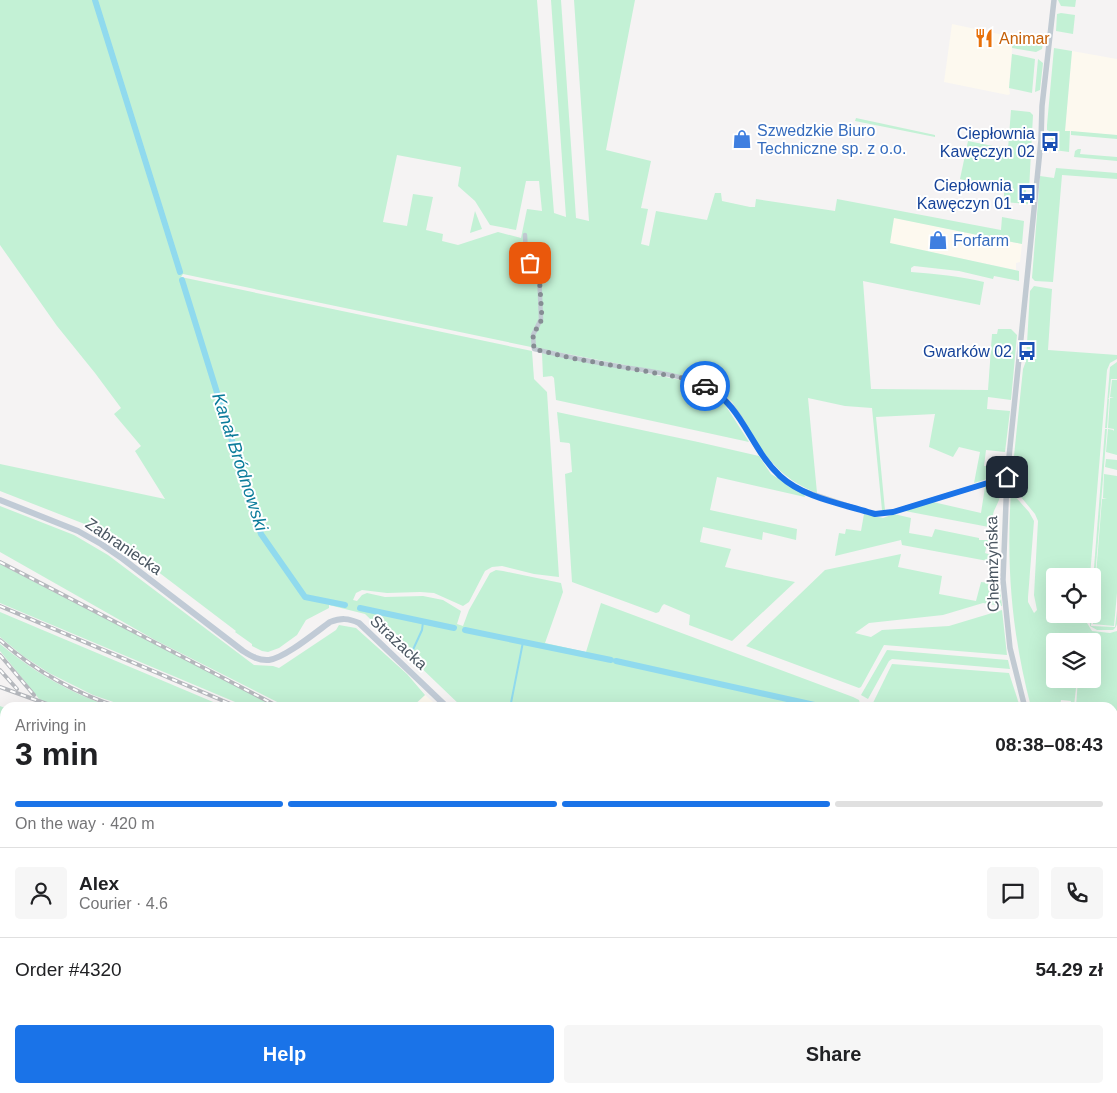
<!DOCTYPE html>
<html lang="en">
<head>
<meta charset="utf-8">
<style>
  :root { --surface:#fff; --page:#f6f6f6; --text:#202124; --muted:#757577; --line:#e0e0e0; --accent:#1a73e8 }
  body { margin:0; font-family:Helvetica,sans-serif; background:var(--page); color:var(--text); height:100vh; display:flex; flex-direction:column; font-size:19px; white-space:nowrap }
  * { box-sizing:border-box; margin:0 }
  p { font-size:16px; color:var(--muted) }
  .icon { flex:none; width:28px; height:28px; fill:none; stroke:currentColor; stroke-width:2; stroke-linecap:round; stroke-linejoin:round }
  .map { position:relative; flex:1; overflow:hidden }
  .side { position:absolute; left:0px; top:702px; width:1118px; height:391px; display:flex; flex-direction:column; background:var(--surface); border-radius:15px 15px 0 0; box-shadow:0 5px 20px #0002 }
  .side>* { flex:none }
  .tools { position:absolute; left:1046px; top:568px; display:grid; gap:10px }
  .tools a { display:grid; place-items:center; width:55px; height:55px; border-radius:5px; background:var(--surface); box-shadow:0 5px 20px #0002; font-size:25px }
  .pin { position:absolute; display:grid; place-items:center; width:42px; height:42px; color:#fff; margin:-21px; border-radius:10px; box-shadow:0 2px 8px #0006 }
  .courier { position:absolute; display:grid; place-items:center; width:50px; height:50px; margin:-25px; border:4px solid #1a73e8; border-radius:50%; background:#fff; color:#222; box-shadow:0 1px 6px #0007 }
  .overview em { font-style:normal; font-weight:800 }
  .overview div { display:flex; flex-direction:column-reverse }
  .overview { display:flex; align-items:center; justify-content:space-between; height:85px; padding:0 15px }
  h1 { font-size:32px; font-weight:800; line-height:38px }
  .bar { display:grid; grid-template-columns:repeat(4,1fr); gap:8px 5px; align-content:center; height:60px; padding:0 15px }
  .bar i { height:6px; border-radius:4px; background:var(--line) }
  .bar .current { background:var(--accent) }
  .bar p { grid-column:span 4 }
  .line { display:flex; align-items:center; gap:12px; padding:0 15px; border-top:1px solid var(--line) }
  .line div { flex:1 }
  .round { display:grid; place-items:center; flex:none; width:52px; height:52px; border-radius:5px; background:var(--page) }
  .cta { display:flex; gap:10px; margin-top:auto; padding:10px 15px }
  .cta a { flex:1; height:58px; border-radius:5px; background:var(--accent); color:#fff; font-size:20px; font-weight:800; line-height:58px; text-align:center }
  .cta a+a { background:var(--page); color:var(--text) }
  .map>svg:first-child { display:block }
  .commercial { fill:#fdf9ef }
  .green { fill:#c3f1d5; fill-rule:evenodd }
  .water { fill:#90daee }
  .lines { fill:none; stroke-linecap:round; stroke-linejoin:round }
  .stream { stroke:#90daee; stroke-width:2 }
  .canal { stroke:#90daee; stroke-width:6 }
  .minor { stroke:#c1cad2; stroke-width:4.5 }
  .tertiary { stroke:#c1cad2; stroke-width:5.5 }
  .secondary { stroke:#c1cbd6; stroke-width:6 }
  .rail-casing { stroke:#b5b8bd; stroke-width:4 }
  .rail { stroke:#fff; stroke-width:2; stroke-dasharray:5.5; stroke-linecap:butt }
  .done { stroke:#868d94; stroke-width:5; stroke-dasharray:0 9 }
  .route { stroke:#1a73e8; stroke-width:6 }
  .labels { text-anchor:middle; stroke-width:4; stroke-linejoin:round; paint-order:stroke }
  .food-label { font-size:16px; fill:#c56008; stroke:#fff; text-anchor:start }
  .shop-label { font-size:16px; fill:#366cbe; stroke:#fff; text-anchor:start }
  .transit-label { font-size:16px; fill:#164399; stroke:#fff; text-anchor:end }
  .street-label { font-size:16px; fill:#4a5661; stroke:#fff }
  .water-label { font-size:18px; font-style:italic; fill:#0c7c9b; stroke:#fff }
</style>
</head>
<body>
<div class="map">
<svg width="1117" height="1093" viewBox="0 0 1117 1093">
  <rect width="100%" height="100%" fill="#f5f3f3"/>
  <g class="commercial">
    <path d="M952,24L1013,37L1009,88L1010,94L1008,95L944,82Z"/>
    <path d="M1072,51L1117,59V135L1065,131Z"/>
    <path d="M857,210L1022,244L1020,262L1016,263V270L859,237Z"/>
    <path d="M425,695L439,707L412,708Z"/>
  </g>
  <g class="green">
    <path d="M0,0H537L554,213L566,217L551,0H561L576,218L589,221L574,0H635L606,150L651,161L641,208L648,209L641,244L649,246L656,211L707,220L715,193H721L722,201L750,207H755L756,199L835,211L837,199L1001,230L1002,217L1024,221L1022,244L894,218L890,243L1019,271V281L994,276L993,279L959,271L914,266L911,268V272C935,274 960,276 984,282L980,305L863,281L871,389L988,390L992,334H997L998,329H1011L1017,335L1011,400L988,397L987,409L1010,411L1005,452L986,450L984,466H990L994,477L974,483L980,452L959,447L953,457L929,447L935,414L876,417L885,510H882L872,408L845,406L808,398L817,493C770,475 757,441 732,402C722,393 721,387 708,381L531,347L183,274L181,277L532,351L534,379L547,392L559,577L534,574L502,566L492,567L485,571L469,602L463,606L434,593L420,592L387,593L362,590L356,593L353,600L357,601L362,595L367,593L385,597L423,596L443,600L461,611L457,624L463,626L469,610L490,573L496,570L503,571L561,583L563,592L545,643L586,652L601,603L853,697L859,700L860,704L858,707H462L365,614L329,605V608L306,620L297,635L279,648L268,652L262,651L252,646V644L235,632L236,631L132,552L100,530L0,491V464L165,499L135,451L141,446L114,414L121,408L95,373L57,326L0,245ZM397,155L461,167L458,186L475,201L490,225L516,230L526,181H539L542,211L527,209L521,238L498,232L458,245L442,241L443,234L426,230L433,197L413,194L407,226L383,222Z"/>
    <path d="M1058,0H1076L1075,7L1061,6Z"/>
    <path d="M1061,13L1075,15L1073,34L1056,31L1057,14Z"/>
    <path d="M1013,37L1043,44L1042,49L1036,52L1012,48Z"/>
    <path d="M1054,48L1072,51L1065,131H1070L1069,152L1047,149L1048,146H1051L1052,139L1048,137L1049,131L1047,130V125Z"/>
    <path d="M1012,54L1035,59L1032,93L1009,88Z"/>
    <path d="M1038,59L1043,63L1040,90L1035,92Z"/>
    <path d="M1011,110L1030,112L1033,115L1029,190H1026L1025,197L1028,198V204L1004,202V189L960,179L968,141L1008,149Z"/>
    <path d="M856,118L935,135V137L855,121Z"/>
    <path d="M1071,131L1117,135V139L1071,135Z"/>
    <path d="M1078,149H1081L1080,154L1117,157V161L1074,157L1075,151Z"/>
    <path d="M1056,168L1117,173V179L1062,175L1053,282L1035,281L1032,278L1040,176L1054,178Z"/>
    <path d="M475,211L482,229L470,233Z"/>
    <path d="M1034,286L1052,289L1048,350L1117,355V359L1110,363L1107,370L1090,576H1055V614H1088L1087,623L1092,631L1110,633L1117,631V711L1113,710L1112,708L1076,707L1078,679H1077L1074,706L1070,705L1071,701L1061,700L1060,706L1031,707C1012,634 1006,568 1011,492L1029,512L1034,521L1028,597V602L1034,613L1037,610L1034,595L1038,521L1035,514L1011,485L1023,369L1026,361L1030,291ZM1055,641H1092V679H1055Z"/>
    <path d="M542,353L691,382L705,388L720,397L749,442L556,400L554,378L552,376L543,377Z"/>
    <path d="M1117,362V379H1111L1109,398H1108L1109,399L1107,428H1105L1110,367Z"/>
    <path d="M1112,380H1117V397H1115H1117V455L1106,452L1108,429L1113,430L1114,431V429L1108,428L1110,398H1114L1110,397Z"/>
    <path d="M557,412L698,442L759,456L771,474L804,494L805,497L717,477L710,510L797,529L796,540L763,532L762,540L703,527L700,542L731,549L725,567L795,582L732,641L689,625L690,615L664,604L662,606L659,612L656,613L572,582L565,474L572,472L570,444L569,443L560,442Z"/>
    <path d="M1105,429H1107L1094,590L1093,580Z"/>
    <path d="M1106,459L1117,460V470L1105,467Z"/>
    <path d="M1104,474L1117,476V593L1114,626L1093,624L1095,591L1101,593L1100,591L1095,590L1096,576L1101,577V575H1096L1102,499L1107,498H1103Z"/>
    <path d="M995,484C1007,495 994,506 993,515C992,519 994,524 994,528L905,511L933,502L981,513L985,487Z"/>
    <path d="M0,506L74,535L108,555L254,665L273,666L279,668L336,630L339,625L356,628L407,674L425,695L412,707H287L155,640L0,552Z"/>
    <path d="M864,514L883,518L894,514L911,518L909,533L932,537L935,529L979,538V540H988L985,553L991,555L993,562L902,545L901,540L835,556L839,533L845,534L846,529L861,531Z"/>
    <path d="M901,554L898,567L942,576L939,594L976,601L981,582L991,583L992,587L1000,589L1002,606L983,603L943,615L869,623L855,633L871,637L882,630L949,626L1002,610L1007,655L884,645L861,687L859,688L746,646L825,570Z"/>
    <path d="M0,564L277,707H247L0,603Z"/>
    <path d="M1117,610V624C1116,627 1115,628 1113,630H1097L1090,626V614H1092L1091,626L1115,627Z"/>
    <path d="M0,612L225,707H128L93,695L49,673L23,656L0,637Z"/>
    <path d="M0,644C33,671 72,695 114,707H64L40,700L0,651Z"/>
    <path d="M887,650L1008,660L1010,669L892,659L889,661L868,699L861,695Z"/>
    <path d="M892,664L1009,673L1020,707H871Z"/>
    <path d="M0,706L5,708V901L0,916Z"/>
    <path d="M1113,719L1117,720V825H1113Z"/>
    <path d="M1113,859H1117V1093H1112L1103,1089H1112V937L1114,929L1112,927Z"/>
    <path d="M5,985V1082L0,1087V993Z"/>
    <path d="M25,1089H67L61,1093H20Z"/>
    <path d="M137,1089H176L177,1093H134L133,1092Z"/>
    <path d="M195,1089H248L249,1092L258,1089H271L272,1093H190Z"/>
    <path d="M292,1089H375L374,1093H292Z"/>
    <path d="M421,1089H507L506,1093H420Z"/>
  </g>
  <path class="water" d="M5,901V985L0,993V916Z"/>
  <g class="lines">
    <g class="stream">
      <path d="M411,654L422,630L423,622"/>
      <path d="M510,708L523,642"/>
      <path d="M277,1089L278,1093"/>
      <path d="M286,1089L287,1093"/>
    </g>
    <g class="canal">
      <path d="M95,0L180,272"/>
      <path d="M182,280L261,534L305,597L345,605"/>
      <path d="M360,608L454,628"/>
      <path d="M465,630L611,660"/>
      <path d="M616,661L828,708"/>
      <path d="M608,1093L610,1089"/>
    </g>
    <g class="minor">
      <path d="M525,235L526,258L539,272L541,319L533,335L534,349C560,355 586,361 612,365C649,372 699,374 727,401C742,415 749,436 760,453C770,467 783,480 798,489L867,512L875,514L893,512L1007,477"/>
      <path d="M128,1089L132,1093"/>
      <path d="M855,1089L877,1093"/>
      <path d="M65,1093L71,1089"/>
      <path d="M182,1093L188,1089"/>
      <path d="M601,1093L603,1089"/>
      <path d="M650,1093L652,1089"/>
    </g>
    <g class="tertiary">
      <path d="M1025,708L1010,648L1003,580L1007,477L1041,140L1042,106L1054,0"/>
      <path d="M921,1093L922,1089"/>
    </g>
    <g class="secondary">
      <path d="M0,500L78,531L101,544L123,559L243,651C251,656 259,661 269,660C285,658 316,632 330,622C341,618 348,618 359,623L448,708"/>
      <path d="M1066,1089L1076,1093"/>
      <path d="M1089,1089L1093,1093"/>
    </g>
    <g class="rail-casing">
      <g id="rail">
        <path d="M0,562L281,708"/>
        <path d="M0,606L240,708"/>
        <path d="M0,640C35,671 77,694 121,708"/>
        <path d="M0,655L34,695"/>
        <path d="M0,670L17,689"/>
        <path d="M0,687L58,708"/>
        <path d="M280,1089V1093"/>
        <path d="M972,1089L980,1093"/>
        <path d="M993,1089L1001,1093"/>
        <path d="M1020,1089L1028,1093"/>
      </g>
    </g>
    <use href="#rail" class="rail"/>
  </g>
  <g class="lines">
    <path class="done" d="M530,263L536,266L539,272L542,319L533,335L534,349L571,358L689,379L705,386"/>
    <path class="route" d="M705,386C742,404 750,448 780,476C803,497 838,503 868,512L875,514L893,512L1007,477"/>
  </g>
  <defs>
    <g id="restaurant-bare" transform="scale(1.5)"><path d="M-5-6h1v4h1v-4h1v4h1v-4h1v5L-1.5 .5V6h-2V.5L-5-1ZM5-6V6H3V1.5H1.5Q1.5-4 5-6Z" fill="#e8710a" stroke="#fff" stroke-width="2.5" paint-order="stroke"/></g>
    <g id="shop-bare" transform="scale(1.5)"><path d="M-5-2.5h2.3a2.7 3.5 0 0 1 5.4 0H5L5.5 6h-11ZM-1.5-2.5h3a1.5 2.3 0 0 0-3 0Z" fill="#3f7fe0" stroke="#fff" stroke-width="2.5" paint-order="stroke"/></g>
    <g id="bus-bare" transform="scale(1.5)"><path d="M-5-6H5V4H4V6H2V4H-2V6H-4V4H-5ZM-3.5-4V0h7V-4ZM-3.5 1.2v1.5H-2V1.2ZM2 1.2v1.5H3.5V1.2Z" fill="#1a4fb4" stroke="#fff" stroke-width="2.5" paint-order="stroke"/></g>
  </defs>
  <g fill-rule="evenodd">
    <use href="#restaurant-bare" x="984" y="38"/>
    <use href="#shop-bare" x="742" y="139"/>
    <use href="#bus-bare" x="1050" y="142"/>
    <use href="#bus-bare" x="1027" y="194"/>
    <use href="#shop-bare" x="938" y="240"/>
    <use href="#bus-bare" x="1027" y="351"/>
  </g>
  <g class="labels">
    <g class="food-label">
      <text x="999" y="44">Animar</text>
    </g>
    <g class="shop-label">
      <text x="757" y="136">Szwedzkie Biuro<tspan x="757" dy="18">Techniczne sp. z o.o.</tspan></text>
      <text x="953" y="246">Forfarm</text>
    </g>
    <g class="transit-label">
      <text x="1035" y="139">Ciepłownia<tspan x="1035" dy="18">Kawęczyn 02</tspan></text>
      <text x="1012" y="191">Ciepłownia<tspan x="1012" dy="18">Kawęczyn 01</tspan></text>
      <text x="1012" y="357">Gwarków 02</text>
    </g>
    <g class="street-label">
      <text transform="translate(124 546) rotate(34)" y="6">Zabraniecka</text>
      <text transform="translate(992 564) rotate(-91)" y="6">Chełmżyńska</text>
      <text transform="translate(399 642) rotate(43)" y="6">Strażacka</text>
    </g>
    <g class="water-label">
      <text transform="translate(240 462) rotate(72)" y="6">Kanał Bródnowski</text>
    </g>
  </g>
</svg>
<div class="tools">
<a><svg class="icon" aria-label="locate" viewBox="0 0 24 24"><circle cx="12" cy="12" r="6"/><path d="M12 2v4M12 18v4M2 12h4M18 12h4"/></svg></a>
<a><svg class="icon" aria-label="layers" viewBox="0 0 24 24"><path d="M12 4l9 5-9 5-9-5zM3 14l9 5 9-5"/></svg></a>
</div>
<div class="pin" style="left:530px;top:263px;background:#ea580c"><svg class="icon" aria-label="bag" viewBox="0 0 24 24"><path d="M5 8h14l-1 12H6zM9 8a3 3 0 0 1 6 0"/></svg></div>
<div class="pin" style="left:1007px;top:477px;background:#1f2937"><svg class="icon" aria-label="home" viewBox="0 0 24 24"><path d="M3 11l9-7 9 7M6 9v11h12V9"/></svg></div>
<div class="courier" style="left:705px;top:386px"><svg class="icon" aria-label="car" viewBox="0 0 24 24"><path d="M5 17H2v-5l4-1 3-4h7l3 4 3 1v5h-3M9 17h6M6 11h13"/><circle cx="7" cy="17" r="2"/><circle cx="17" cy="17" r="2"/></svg></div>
<section class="side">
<div class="overview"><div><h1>3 min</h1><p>Arriving in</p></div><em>08:38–08:43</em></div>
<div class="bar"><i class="current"></i><i class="current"></i><i class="current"></i><i></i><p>On the way · 420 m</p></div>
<div class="line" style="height:90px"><a class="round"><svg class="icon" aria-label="person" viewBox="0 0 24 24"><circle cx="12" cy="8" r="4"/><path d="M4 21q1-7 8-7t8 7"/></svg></a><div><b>Alex</b><p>Courier · 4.6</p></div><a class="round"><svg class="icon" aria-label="chat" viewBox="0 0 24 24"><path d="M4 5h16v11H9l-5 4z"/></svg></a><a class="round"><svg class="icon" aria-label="phone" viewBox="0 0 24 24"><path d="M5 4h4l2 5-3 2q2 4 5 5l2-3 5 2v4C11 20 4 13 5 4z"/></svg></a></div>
<div class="line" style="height:65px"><div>Order #4320</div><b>54.29 zł</b></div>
<div class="cta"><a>Help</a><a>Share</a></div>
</section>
</div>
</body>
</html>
